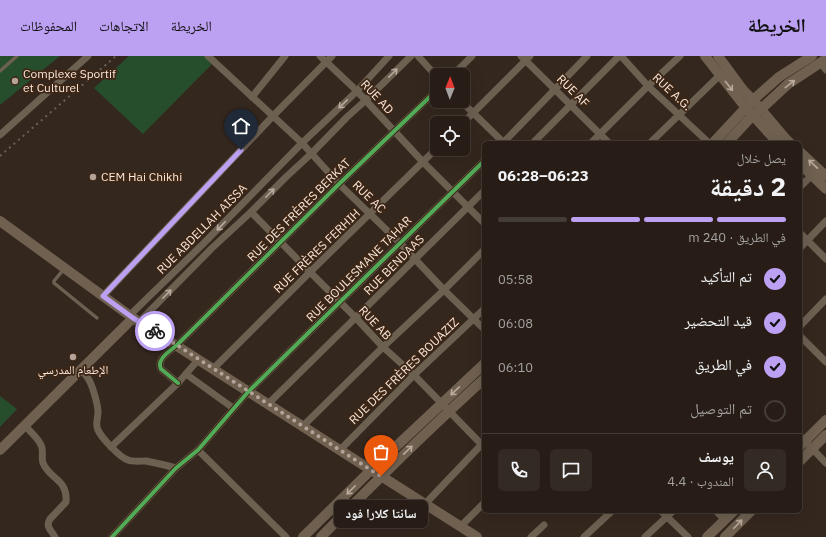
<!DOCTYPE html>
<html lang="ar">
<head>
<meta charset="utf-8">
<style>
  :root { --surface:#271d16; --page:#332a23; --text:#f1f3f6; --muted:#a4a2a1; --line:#433b35; --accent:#bca0f2 }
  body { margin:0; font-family:"IBM Plex Sans","Noto Naskh Arabic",sans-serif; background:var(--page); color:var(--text); direction:rtl; height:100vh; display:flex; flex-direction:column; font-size:15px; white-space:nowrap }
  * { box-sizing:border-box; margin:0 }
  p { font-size:13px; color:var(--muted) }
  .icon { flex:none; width:22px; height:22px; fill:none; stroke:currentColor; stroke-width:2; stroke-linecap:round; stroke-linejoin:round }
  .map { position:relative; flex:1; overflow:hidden; direction:ltr }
  .drawer { position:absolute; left:482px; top:85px; width:320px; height:372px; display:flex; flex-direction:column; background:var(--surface); border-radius:6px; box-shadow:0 4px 16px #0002,0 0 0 1px var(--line); direction:rtl }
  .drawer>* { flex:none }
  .needle { width:26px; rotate:1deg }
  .buttons { position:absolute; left:430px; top:12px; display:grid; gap:8px }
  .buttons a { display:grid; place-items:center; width:40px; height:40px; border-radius:6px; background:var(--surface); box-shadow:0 4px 16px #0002,0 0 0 1px var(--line); font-size:20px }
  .pin { position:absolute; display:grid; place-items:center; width:34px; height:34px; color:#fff; margin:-41px -17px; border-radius:50% 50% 50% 0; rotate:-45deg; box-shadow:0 0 4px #0007 }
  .pin .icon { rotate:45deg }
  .courier { position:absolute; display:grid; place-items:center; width:40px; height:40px; margin:-20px; border:3px solid #bca0f2; border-radius:50%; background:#fff; color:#222; box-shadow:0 1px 5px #0007 }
  .bubble { position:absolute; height:28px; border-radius:6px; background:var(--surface); box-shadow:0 4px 16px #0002,0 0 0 1px var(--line); font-size:13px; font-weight:800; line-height:28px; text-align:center; direction:rtl }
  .headline em { font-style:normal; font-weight:800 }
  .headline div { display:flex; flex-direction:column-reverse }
  .headline { display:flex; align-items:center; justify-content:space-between; height:68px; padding:0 16px }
  h1 { font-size:26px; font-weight:800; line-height:30px }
  .bar { display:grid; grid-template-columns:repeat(4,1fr); gap:6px 4px; align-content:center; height:48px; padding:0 16px }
  .bar i { height:5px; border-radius:3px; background:var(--line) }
  .bar .on { background:var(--accent) }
  .bar p { grid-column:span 4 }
  .line { display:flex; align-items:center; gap:10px; padding:0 16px; border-top:1px solid var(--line) }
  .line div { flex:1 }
  .round { display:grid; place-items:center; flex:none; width:42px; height:42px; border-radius:6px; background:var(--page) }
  ol { padding:0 16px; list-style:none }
  li { display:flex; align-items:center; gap:12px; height:44px }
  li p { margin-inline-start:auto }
  li .icon { padding:4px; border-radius:50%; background:var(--accent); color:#111; stroke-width:4 }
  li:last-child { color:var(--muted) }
  li i { width:22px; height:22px; border:2px solid var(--line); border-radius:50% }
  header { display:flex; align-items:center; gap:24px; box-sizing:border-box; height:56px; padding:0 20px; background:var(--accent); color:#111 }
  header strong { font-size:19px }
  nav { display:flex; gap:22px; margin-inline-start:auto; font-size:14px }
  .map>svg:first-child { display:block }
  .green { fill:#264e2d }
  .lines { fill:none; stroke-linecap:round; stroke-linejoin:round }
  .lane { stroke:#6c6051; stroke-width:3.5 }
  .street { stroke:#6c6051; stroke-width:7 }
  .secondary { stroke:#6f6050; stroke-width:10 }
  .rail { stroke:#6b6156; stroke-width:2; stroke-dasharray:2 4; stroke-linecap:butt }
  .cycleway-casing { stroke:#3e2614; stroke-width:6 }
  .cycleway { stroke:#51ab58; stroke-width:4 }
  .oneway { stroke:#b8aa9d }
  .oneway2 { stroke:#baaa9c }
  .done { stroke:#b3a399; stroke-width:4; stroke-dasharray:0 7.2 }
  .route { stroke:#bca0f2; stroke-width:5 }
  .poi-dot { fill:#b3a399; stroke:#3e2614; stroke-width:1.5 }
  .labels { text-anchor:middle; stroke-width:3.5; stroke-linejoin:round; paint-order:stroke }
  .poi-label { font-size:12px; fill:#f7e6db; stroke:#3e2614; text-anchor:start }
  .street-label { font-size:12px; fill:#f7e6db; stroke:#3e2614 }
</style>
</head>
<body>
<header>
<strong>الخريطة</strong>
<nav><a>الخريطة</a><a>الاتجاهات</a><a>المحفوظات</a></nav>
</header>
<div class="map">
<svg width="826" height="481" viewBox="0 0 826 481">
  <rect width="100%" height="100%" fill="#34271e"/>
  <g class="green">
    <path d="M0,0H60L0,49Z"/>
    <path d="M129,0H206L213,7L143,78L94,32Z"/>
    <path d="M0,340L17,353L0,371Z"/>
  </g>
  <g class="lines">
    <g class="lane">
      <path d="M0,15L17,0"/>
      <path d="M64,213L54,225V227L97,262"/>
    </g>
    <g class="street">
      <path d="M208,0L302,87L339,128L400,187L444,234L484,273"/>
      <path d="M320,0L357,35L423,106L484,167"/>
      <path d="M418,0L437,21"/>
      <path d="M521,0L609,87"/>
      <path d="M621,0L648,30L709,87"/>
      <path d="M820,6L826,14"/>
      <path d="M453,19L472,0"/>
      <path d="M252,41L285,0"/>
      <path d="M461,45L504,87"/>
      <path d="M463,67L530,0"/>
      <path d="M0,79L88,0"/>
      <path d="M503,87L587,0"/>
      <path d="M533,87L619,0"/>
      <path d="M591,87L648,30L680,0"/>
      <path d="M650,87L720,19"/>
      <path d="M800,131L812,119"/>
      <path d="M251,156L310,216L356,262L383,291L414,319L484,391"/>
      <path d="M800,177L826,203"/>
      <path d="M800,192L826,165"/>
      <path d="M103,240L273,60L332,0"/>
      <path d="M130,259L204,187L302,87L357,35L389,0"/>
      <path d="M139,266L212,192L251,156L286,121L312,97L347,61L366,44L411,0"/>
      <path d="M800,270L826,243"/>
      <path d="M800,280L826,306"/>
      <path d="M81,313C84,317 88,321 90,326C93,332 98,349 98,356C98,362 95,368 98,374C101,381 120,402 128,404C133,406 140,405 146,405C156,407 166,409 176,412"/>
      <path d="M213,313L310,216L437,92"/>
      <path d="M186,318L233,352"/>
      <path d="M178,327L161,313C156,303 170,295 177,289L339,128L437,34"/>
      <path d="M268,348L484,135"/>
      <path d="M25,369C29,375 38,382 41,389C44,394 41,402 43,407C50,424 68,423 66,446L50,463C45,471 52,475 55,481"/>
      <path d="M303,370L383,291L444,234L484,194"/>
      <path d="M800,380L826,407"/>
      <path d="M111,391L178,327L198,304"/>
      <path d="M198,394L286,481"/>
      <path d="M340,394L414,319L484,253"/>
      <path d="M425,448L484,386"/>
      <path d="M661,455L688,481"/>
      <path d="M716,455L725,464"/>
      <path d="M460,471L484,447"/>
      <path d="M112,481L176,412L198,394L248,336L484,105"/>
      <path d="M531,481L544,469"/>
      <path d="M584,481L612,455"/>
      <path d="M645,481L673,455"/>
    </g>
    <g class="secondary">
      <path d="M705,0L746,52L778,87"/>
      <path d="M718,0L743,34L753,44L785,82L790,87"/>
      <path d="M713,87L753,44L779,21L812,0"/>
      <path d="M727,87L753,59L760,54L788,28L826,3"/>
      <path d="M800,96L826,120"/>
      <path d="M800,108L826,133"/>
      <path d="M0,165L133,262L371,414L381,420L477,481"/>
      <path d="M800,390L826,364"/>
      <path d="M0,394L133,262"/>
      <path d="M800,405L826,379"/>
      <path d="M303,481L371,414L484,308"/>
      <path d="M321,481C374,427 428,374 484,323"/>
      <path d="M707,481L734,455"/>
      <path d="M725,481L751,455"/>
    </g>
    <path class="rail" d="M0,100L116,0"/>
    <g class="cycleway-casing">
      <g id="cycleway">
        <path d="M178,327L161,313C156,303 170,295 177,289L339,128L437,34"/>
        <path d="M112,481L176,412L198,394L248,336L484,105"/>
      </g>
    </g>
    <use href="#cycleway" class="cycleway"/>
  </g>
  <defs><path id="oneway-shaft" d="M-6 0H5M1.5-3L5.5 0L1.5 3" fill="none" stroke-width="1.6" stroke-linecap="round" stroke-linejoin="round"/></defs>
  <g class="oneway">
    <use href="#oneway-shaft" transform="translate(393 17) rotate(-45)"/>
    <use href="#oneway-shaft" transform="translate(343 48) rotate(136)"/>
    <use href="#oneway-shaft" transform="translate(270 137) rotate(-45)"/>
    <use href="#oneway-shaft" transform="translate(221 170) rotate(134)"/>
    <use href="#oneway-shaft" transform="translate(167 238) rotate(-45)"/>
  </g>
  <g class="oneway2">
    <use href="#oneway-shaft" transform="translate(790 28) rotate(-38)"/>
    <use href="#oneway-shaft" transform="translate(729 30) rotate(52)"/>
    <use href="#oneway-shaft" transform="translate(813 108) rotate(-137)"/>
    <use href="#oneway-shaft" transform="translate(455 335) rotate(137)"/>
    <use href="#oneway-shaft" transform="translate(408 394) rotate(-44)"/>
    <use href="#oneway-shaft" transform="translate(351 434) rotate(135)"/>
    <use href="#oneway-shaft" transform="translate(738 468) rotate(-46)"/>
  </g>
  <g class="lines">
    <path class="done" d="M155,275L371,414L381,420"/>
    <path class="route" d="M155,275L133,262L103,240L241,94"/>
  </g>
  <g class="poi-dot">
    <circle cx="15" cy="25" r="4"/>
    <circle cx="93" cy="121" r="4"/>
    <circle cx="73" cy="301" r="4"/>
  </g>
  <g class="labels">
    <g class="poi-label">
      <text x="23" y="22">Complexe Sportif<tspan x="23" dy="14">et Culturel</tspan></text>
      <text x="101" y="125">CEM Hai Chikhi</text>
      <text x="73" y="318" text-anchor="middle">الإطعام المدرسي</text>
    </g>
    <g class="street-label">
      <text transform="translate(573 35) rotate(45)" y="4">RUE AF</text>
      <text transform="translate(672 36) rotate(43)" y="4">RUE A.G.</text>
      <text transform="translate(377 41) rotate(47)" y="4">RUE AD</text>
      <text transform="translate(369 141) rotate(44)" y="4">RUE AC</text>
      <text transform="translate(299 154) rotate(-45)" y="4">RUE DES FRÈRES BERKAT</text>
      <text transform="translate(202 173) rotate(-45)" y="4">RUE ABDELLAH AISSA</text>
      <text transform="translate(317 195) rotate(-44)" y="4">RUE FRÈRES FERHIH</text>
      <text transform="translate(394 209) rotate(-45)" y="4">RUE BENDAAS</text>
      <text transform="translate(359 213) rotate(-45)" y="4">RUE BOULESMANE TAHAR</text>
      <text transform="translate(375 267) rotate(47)" y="4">RUE AB</text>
      <text transform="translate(404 315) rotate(-44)" y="4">RUE DES FRÈRES BOUAZIZ</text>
    </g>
  </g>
</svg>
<div class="buttons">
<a><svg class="needle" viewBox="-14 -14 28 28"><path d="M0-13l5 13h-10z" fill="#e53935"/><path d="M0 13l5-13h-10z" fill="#a4a2a1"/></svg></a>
<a><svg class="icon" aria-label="locate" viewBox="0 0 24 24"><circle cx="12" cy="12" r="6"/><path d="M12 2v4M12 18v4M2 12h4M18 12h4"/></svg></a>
</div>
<div class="pin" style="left:381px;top:420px;background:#ea580c"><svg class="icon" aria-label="bag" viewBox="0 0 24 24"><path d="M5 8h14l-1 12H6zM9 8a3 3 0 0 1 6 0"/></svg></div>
<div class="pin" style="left:241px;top:94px;background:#1f2937"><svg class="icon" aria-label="home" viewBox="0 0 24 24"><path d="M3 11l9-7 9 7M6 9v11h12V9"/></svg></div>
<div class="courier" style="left:155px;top:275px"><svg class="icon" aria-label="bike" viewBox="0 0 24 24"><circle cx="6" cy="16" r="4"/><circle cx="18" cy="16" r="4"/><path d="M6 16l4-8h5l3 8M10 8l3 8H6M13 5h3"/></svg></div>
<div class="bubble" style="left:334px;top:444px;width:94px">سانتا كلارا فود</div>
<section class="drawer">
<div class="headline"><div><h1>2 دقيقة</h1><p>يصل خلال</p></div><em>06:23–06:28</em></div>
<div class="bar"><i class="on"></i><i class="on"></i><i class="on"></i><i></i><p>في الطريق · 240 m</p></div>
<ol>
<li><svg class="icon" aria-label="check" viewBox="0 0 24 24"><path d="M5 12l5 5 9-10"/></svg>تم التأكيد<p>05:58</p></li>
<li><svg class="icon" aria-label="check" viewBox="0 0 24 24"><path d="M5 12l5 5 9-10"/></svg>قيد التحضير<p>06:08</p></li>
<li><svg class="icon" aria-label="check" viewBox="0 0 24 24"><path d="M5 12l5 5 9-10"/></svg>في الطريق<p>06:10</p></li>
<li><i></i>تم التوصيل</li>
</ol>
<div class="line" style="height:72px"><a class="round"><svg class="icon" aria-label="person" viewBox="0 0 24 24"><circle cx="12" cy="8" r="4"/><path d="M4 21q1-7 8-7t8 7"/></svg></a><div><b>يوسف</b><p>المندوب · 4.4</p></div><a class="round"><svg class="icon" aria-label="chat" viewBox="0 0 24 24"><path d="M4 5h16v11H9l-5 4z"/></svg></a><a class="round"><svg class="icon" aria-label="phone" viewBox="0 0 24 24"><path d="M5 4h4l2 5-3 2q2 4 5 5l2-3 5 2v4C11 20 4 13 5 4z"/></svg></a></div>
</section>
</div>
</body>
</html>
